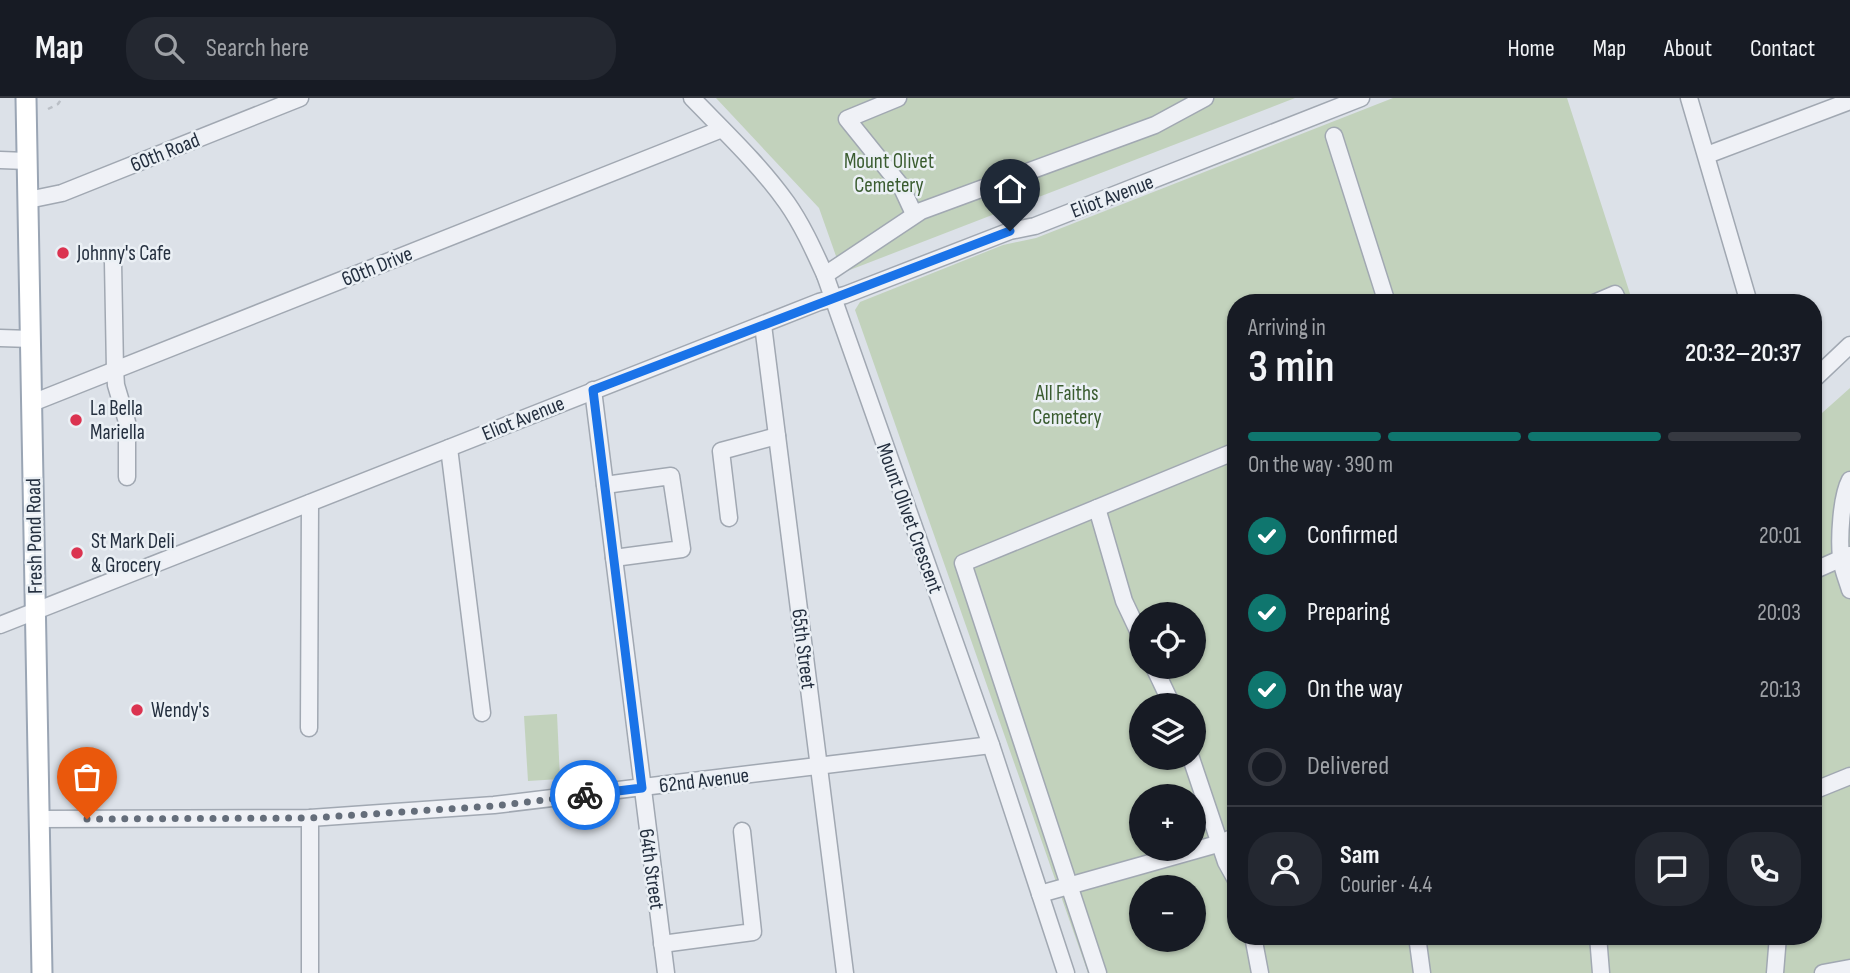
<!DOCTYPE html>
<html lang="en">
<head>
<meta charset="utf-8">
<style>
  :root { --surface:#171b24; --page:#242831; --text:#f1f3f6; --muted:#9ea1a6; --line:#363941; --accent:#0f766e }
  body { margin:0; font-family:"Sofia Sans Condensed",sans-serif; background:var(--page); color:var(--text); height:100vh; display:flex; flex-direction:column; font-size:26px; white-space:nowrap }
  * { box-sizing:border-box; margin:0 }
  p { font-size:23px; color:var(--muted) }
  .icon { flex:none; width:38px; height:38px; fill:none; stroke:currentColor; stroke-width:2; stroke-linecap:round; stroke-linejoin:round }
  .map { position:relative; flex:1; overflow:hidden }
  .side { position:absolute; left:1227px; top:196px; width:595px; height:651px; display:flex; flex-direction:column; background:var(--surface); border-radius:28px; box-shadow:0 2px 5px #0004 }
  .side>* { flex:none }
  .buttons { position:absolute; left:1129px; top:504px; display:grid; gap:14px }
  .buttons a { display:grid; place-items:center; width:77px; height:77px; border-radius:50%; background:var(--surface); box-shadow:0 2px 5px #0004; font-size:35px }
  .pin { position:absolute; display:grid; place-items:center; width:60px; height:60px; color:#fff; margin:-72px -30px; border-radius:50% 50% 50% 0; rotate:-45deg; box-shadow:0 0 7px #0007 }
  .pin .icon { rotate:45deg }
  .courier { position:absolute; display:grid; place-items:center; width:70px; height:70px; margin:-35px; border:5px solid #1a73e8; border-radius:50%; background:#fff; color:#222; box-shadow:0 2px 9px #0007 }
  .headline em { font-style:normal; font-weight:600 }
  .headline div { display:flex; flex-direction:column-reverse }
  .headline { display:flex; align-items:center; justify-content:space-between; height:119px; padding:0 21px }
  h1 { font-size:46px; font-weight:600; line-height:52px }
  .bar { display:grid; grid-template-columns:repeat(4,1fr); gap:10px 7px; align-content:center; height:84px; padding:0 21px }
  .bar i { height:9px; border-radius:5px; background:var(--line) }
  .bar .active { background:var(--accent) }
  .bar p { grid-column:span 4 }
  .line { display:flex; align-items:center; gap:18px; padding:0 21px; border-top:2px solid var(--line) }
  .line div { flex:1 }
  .round { display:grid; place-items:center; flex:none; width:74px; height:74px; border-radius:28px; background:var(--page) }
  ol { padding:0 21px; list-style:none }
  li { display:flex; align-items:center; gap:21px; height:77px }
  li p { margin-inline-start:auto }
  li .icon { padding:7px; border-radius:50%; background:var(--accent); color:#fff; stroke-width:4 }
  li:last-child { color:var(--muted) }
  li i { width:38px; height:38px; border:4px solid var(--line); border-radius:50% }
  header { display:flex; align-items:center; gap:42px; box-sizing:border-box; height:98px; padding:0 35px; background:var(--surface); border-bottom:2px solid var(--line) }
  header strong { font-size:33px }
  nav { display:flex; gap:38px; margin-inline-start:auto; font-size:24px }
  .search { width:490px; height:63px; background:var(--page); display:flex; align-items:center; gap:18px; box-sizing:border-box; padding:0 24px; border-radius:28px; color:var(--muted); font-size:26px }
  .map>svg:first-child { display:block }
  .green { fill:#c2d2bc; fill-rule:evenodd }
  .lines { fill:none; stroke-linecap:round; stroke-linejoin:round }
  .minor-casing { stroke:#a1a8b2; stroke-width:19 }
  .major-casing { stroke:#9aa5b4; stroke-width:23 }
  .path { stroke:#babfc6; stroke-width:2.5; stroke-dasharray:5 5; stroke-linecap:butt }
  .minor { stroke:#eff1f6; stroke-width:16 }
  .major { stroke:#fff; stroke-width:19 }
  .done { stroke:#646d7a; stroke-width:7; stroke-dasharray:0 12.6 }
  .route { stroke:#1a73e8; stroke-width:9 }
  .poi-dot { fill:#db3350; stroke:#ebf0f5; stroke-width:2.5 }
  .labels { text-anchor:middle; stroke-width:5; stroke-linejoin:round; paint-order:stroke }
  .street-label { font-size:21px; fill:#242f3f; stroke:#ebf0f5 }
  .park-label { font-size:21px; fill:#3a5c30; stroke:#ebf0f5 }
  .poi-label { font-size:21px; fill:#242f3f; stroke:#ebf0f5; text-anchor:start }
</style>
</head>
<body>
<header>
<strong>Map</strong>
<div class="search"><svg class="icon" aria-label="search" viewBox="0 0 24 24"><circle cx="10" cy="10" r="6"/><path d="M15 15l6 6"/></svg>Search here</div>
<nav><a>Home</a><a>Map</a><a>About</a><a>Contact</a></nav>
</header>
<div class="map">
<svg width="1850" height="875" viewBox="0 0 1850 875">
  <rect width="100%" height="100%" fill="#dce1e8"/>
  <g class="green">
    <path d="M716,0H1295L842,175L819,110Z"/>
    <path d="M1393,0H1567L1633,205H1236V838H1813V323L1850,290V875H1088L855,212L860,204L1003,147L1036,140ZM1141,516H1194V569H1141ZM1141,607H1194V660H1141ZM1141,698H1194V751H1141ZM1141,789H1194V842H1141Z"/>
    <path d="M557,616L560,681L528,683L524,618Z"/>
  </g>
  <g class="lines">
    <g class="minor-casing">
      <g id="minor">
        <path d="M692,0C725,34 760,67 787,105C803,128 814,153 825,177L991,647L1066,875"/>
        <path d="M898,0L847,21L901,88L914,116"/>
        <path d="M1689,0L1749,205"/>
        <path d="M1334,38L1387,205"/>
        <path d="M1707,57L1850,3"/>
        <path d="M0,62L27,63"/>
        <path d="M28,102L62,95L300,0"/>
        <path d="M113,164L115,272L116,287L127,324V379"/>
        <path d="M825,177L921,113L1155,27L1205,0"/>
        <path d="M1594,205L1615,196L1619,205"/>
        <path d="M763,227L845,875"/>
        <path d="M0,240L31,241"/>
        <path d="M1813,282L1850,247"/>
        <path d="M593,292L666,875"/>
        <path d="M32,305L722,31"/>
        <path d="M449,350L482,615"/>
        <path d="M1850,382C1841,399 1839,440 1841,460C1842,470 1847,482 1850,492"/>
        <path d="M605,387L671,378L682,451L614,460"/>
        <path d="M1097,410L1124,503L1141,539"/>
        <path d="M729,420L721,353L777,338"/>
        <path d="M1813,473L1849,457"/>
        <path d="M0,527L819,204L845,197L1010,133L1035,128L1361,0"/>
        <path d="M1154,569L1172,607"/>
        <path d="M309,630L310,405"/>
        <path d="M1191,660L1226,764L1236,782"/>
        <path d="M1813,693L1850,678"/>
        <path d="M310,720V875"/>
        <path d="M39,721L310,720L494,707L991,647"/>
        <path d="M1040,796L1221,745L1236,738"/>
        <path d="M1253,838L1260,875"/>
        <path d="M1417,838L1422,875"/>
        <path d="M1598,838L1601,875"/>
        <path d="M662,846L753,834L742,733"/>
        <path d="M1098,875L963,465L1236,353"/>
        <path d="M1775,875L1778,838"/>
        <path d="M1823,875L1850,870"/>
      </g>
    </g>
    <g class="major-casing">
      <path id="major" d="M26,0L42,875"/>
    </g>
    <path class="path" d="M48,11L58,6L62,0"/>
    <use href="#minor" class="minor"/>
    <use href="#major" class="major"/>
  </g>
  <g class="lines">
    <path class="done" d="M87,721L310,720L494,708L585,697"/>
    <path class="route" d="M585,697L642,690L593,292L1010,133"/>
  </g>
  <g class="poi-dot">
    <circle cx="63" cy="155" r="7"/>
    <circle cx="76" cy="322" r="7"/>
    <circle cx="77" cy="455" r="7"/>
    <circle cx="137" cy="612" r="7"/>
  </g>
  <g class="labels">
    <g class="street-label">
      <text transform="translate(165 54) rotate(-22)" y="7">60th Road</text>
      <text transform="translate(1112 98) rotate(-21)" y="7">Eliot Avenue</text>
      <text transform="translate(377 168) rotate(-22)" y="7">60th Drive</text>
      <text transform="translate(523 320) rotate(-22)" y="7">Eliot Avenue</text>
      <text transform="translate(910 420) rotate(70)" y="7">Mount Olivet Crescent</text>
      <text transform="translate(34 438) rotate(-91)" y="7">Fresh Pond Road</text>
      <text transform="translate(804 551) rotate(83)" y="7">65th Street</text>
      <text transform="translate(704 682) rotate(-7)" y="7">62nd Avenue</text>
      <text transform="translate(652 771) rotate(82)" y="7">64th Street</text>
    </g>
    <g class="park-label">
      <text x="889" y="70">Mount Olivet<tspan x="889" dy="24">Cemetery</tspan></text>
      <text x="1067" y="302">All Faiths<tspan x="1067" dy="24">Cemetery</tspan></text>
    </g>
    <g class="poi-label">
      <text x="77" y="162">Johnny's Cafe</text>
      <text x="90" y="317">La Bella<tspan x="90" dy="24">Mariella</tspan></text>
      <text x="91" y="450">St Mark Deli<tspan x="91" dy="24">&amp; Grocery</tspan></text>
      <text x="151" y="619">Wendy's</text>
    </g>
  </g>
</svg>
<div class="buttons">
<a><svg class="icon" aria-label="locate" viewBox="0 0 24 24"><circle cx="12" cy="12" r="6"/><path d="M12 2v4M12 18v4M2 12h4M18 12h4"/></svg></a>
<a><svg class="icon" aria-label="layers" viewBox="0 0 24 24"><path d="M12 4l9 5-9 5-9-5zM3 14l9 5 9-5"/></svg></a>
<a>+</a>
<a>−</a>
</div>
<div class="pin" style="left:87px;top:721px;background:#ea580c"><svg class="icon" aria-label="bag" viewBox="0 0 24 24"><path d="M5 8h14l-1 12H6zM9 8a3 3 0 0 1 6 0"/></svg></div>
<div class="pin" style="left:1010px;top:133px;background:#1f2937"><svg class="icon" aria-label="home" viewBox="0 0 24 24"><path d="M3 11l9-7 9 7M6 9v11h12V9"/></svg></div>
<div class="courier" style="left:585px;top:697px"><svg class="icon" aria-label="bike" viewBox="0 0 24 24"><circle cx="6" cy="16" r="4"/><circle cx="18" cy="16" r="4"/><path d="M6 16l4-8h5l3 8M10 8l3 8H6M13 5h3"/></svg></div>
<section class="side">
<div class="headline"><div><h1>3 min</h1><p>Arriving in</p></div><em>20:32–20:37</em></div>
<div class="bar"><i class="active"></i><i class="active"></i><i class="active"></i><i></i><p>On the way · 390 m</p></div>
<ol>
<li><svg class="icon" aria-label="check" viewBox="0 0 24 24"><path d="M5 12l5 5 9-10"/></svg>Confirmed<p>20:01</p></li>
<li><svg class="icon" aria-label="check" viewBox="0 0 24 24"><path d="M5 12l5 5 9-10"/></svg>Preparing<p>20:03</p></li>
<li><svg class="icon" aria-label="check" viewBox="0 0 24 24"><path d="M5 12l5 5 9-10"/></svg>On the way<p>20:13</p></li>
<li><i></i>Delivered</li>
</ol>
<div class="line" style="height:126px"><a class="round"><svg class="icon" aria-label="person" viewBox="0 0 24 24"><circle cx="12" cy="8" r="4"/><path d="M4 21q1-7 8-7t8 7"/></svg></a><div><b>Sam</b><p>Courier · 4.4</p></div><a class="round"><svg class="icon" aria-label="chat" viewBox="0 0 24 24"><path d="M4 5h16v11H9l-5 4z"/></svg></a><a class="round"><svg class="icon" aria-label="phone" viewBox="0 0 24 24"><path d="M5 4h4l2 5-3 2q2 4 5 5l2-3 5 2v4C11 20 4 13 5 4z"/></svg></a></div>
</section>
</div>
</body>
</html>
